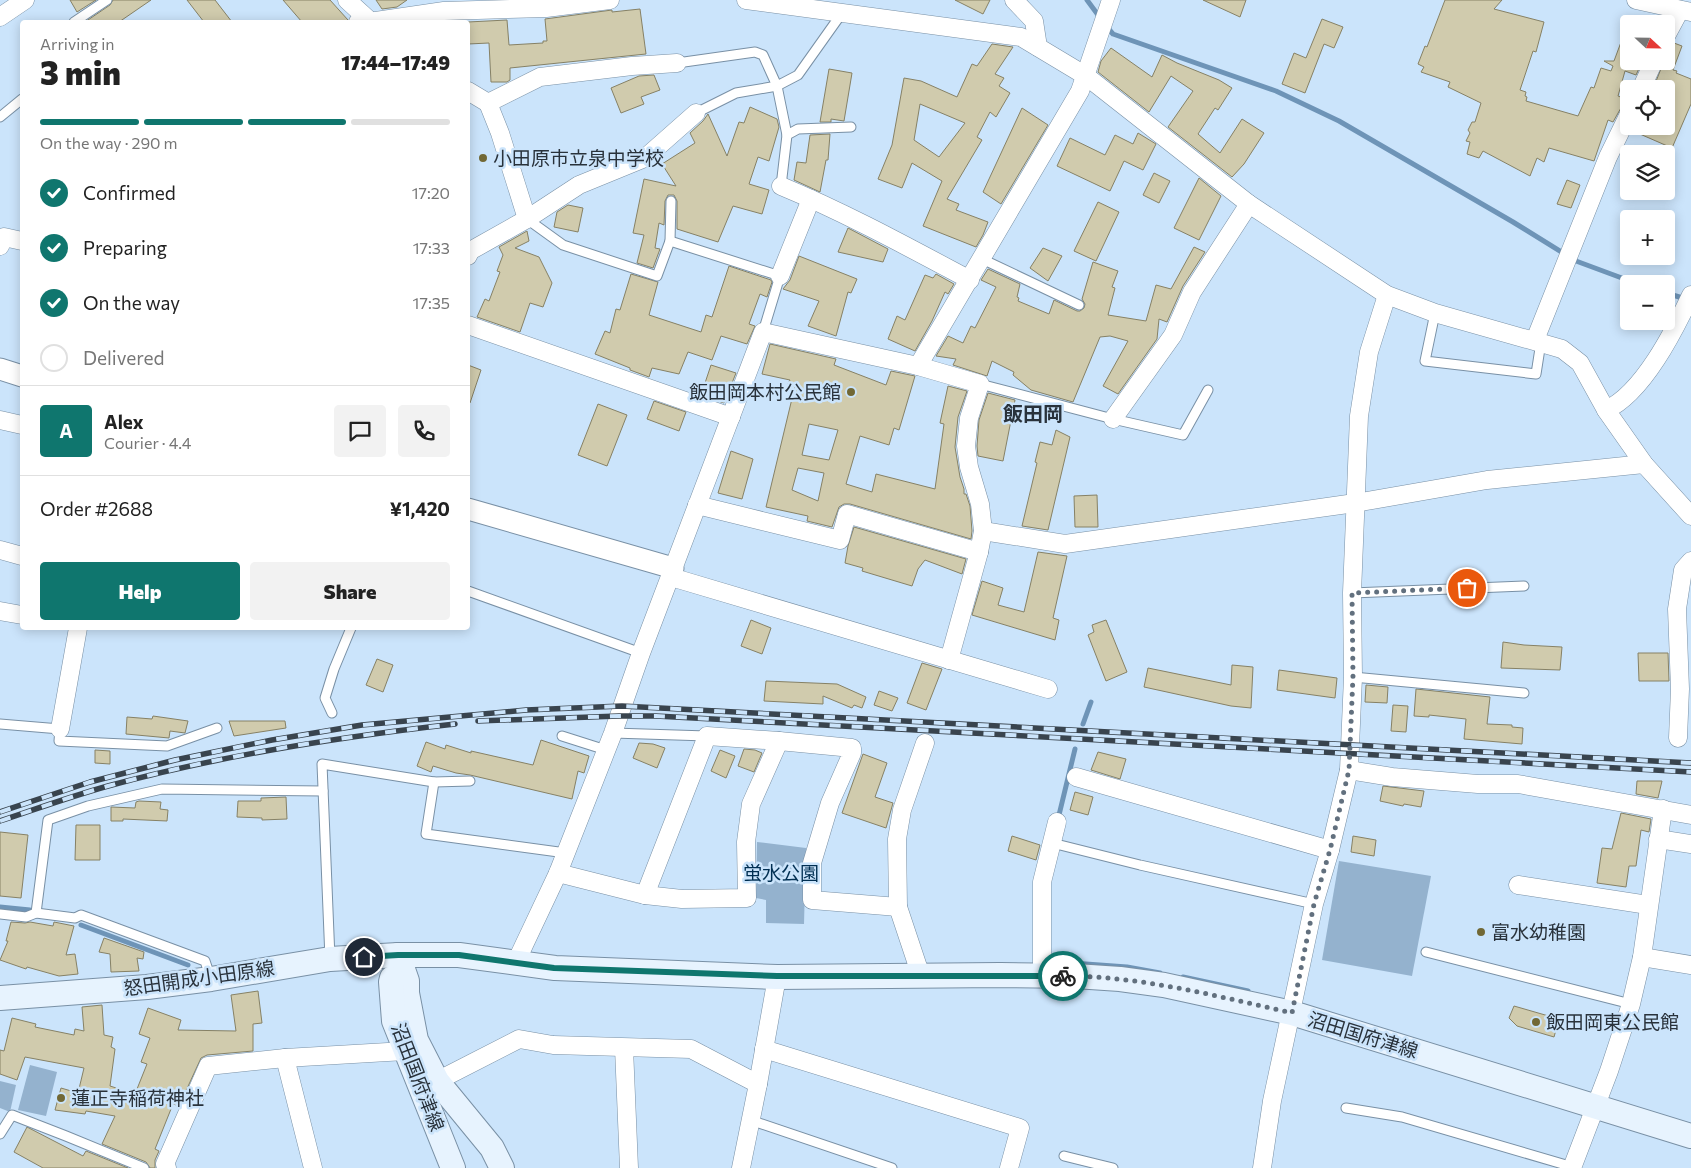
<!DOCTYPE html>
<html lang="en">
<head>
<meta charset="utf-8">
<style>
  :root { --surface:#fff; --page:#f2f2f2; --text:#222; --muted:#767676; --line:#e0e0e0; --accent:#0f766e }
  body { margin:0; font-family:Commissioner,"Noto Sans JP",sans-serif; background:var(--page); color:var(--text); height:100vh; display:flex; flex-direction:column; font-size:19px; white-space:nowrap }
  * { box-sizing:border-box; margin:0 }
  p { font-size:16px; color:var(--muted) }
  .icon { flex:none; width:28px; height:28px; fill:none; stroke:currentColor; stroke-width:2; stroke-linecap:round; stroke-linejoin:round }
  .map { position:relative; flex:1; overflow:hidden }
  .sheet { position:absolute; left:20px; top:20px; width:450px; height:610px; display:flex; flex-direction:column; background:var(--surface); border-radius:5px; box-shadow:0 2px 12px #0003 }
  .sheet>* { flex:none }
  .needle { width:32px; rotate:112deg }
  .controls { position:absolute; left:1620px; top:15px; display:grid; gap:10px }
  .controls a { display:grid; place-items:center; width:55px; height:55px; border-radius:5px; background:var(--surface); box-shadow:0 2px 12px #0003; font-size:25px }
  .pin { position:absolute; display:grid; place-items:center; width:42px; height:42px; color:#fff; margin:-21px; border:2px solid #fff; border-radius:50%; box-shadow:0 1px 5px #0007 }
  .courier { position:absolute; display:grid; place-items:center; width:50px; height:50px; margin:-25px; border:4px solid #0f766e; border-radius:50%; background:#fff; color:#222; box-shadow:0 1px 6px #0007 }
  .headline em { font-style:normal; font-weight:800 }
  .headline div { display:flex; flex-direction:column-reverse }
  .headline { display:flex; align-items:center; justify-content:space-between; height:85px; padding:0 20px }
  h1 { font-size:32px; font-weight:800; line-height:38px }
  .bar { display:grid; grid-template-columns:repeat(4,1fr); gap:8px 5px; align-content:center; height:60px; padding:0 20px }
  .bar i { height:6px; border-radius:4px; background:var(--line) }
  .bar .active { background:var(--accent) }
  .bar p { grid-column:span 4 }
  .line { display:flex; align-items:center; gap:12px; padding:0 20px; border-top:1px solid var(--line) }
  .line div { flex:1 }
  .round { display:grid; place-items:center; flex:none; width:52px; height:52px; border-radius:5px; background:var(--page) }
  ol { padding:0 20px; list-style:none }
  li { display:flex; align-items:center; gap:15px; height:55px }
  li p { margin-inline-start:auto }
  li .icon { padding:5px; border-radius:50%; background:var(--accent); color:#fff; stroke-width:4 }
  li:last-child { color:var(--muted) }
  li i { width:28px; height:28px; border:2px solid var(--line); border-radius:50% }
  .action { display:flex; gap:10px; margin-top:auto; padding:10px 20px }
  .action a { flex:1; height:58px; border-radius:5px; background:var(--accent); color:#fff; font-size:20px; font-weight:800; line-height:58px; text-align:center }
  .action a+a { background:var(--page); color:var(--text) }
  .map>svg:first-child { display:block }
  .green { fill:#94b2ce }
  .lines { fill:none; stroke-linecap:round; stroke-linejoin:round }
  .stream { stroke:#6e94b7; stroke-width:5 }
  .building { fill:#d0cbad; stroke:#868165; fill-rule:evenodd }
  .service-casing { stroke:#7990a5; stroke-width:11 }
  .minor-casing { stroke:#7990a5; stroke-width:19 }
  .tertiary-casing { stroke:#7990a5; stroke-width:23 }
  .secondary-casing { stroke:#7990a5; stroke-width:26 }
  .service { stroke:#fff; stroke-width:9 }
  .minor { stroke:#fff; stroke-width:18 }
  .tertiary { stroke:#fff; stroke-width:21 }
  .secondary { stroke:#e7f3fe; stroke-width:24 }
  .rail-casing { stroke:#39444e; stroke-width:5.5 }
  .rail { stroke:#cbe4fb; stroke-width:4; stroke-dasharray:11; stroke-linecap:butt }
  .done { stroke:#62707e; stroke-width:5; stroke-dasharray:0 9 }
  .route { stroke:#0f766e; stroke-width:6 }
  .poi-dot { fill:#716835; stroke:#cbe4fb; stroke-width:2 }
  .labels { text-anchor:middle; stroke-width:5; stroke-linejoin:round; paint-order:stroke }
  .poi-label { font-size:19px; fill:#29323b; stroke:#cbe4fb; text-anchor:start }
  .park-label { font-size:19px; fill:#012f52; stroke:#cbe4fb }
  .street-label { font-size:19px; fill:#29323b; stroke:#cbe4fb }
  .neighbourhood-label { font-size:20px; font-weight:bold; fill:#29323b; stroke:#cbe4fb }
</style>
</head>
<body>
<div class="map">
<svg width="1691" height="1168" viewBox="0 0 1691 1168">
  <rect width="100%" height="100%" fill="#cbe4fb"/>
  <g class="green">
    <path d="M757,842L806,848L804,924L766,923V900L756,898Z"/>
    <path d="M1339,861L1431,876L1412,976L1322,960Z"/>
    <path d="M30,1065L57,1072L46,1116L18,1110Z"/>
    <path d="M0,1081L16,1085L10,1112L0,1108Z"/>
  </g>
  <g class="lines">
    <g class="stream">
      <path d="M1087,0L1101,19"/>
      <path d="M1106,26L1113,34L1276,91L1339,121L1513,222L1576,261L1638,284"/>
      <path d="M1666,293L1686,299"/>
      <path d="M1083,724L1091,702"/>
      <path d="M1059,815L1075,749"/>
      <path d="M0,907L30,910"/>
      <path d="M81,925L188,965"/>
      <path d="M1072,963L1127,967L1160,973"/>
      <path d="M1183,977L1248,991"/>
    </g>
  </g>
  <g class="building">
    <path d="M70,0H96L77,12Z"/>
    <path d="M113,0H151L119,22H85L110,5Z"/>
    <path d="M187,0H215L232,22H204Z"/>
    <path d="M283,0H330L348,20V22H302Z"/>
    <path d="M376,0H407L397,7L382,9Z"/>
    <path d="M955,0H990L983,14Z"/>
    <path d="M1203,0H1246L1240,17Z"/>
    <path d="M1445,0H1502L1494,9L1544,22L1536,52L1533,51L1520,90L1526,92L1525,96L1527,97L1526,101L1578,116L1591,87L1594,88L1601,68L1611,71L1613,66L1604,61H1614L1627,26H1629V61L1642,62L1636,75L1625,71L1618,96L1626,99L1613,122L1608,120L1594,161L1549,148L1544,162L1537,158L1530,176L1483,151L1479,158L1467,154L1470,142L1466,141L1470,133L1468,130L1472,122H1475L1481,103L1448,87L1450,82L1421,72L1424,67L1418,64L1425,46L1427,47Z"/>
    <path d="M640,9L646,54L510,68V80L507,82H491L489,43L468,44V22L507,20L509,45L543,43V41H547L545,19L612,10V12Z"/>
    <path d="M1322,19L1343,27L1334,48L1324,44L1305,93L1282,84L1294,53L1306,58Z"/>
    <path d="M1674,43L1682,46L1673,70L1677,71L1676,73L1691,79V104L1672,148L1633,131L1635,126H1666V89H1653L1664,61H1666V53L1669,46Z"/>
    <path d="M992,44L1013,47L995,74L1004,78L999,86L1010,93L996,117L990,112L977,137L982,140L947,199L959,204L956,210L988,222L983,235L976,247L923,226L942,181L912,163L902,188L878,179L892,145L904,78L921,81L957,97L972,64L977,66ZM920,104L965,123L939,157L914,140Z"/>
    <path d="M1111,48L1152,77L1162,55L1177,63L1219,80L1232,88L1218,110L1215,108L1198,134L1220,153L1242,119L1264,133L1244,164L1232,177L1168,127L1193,91L1171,76L1149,112L1098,72L1101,61Z"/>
    <path d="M829,69L852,73L844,121L831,119V122H820Z"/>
    <path d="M654,75L660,90L641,97L644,104L621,113L611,88L639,76Z"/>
    <path d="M750,107L777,119L779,127L769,161L758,157L749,184L769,190L762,214L733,206L718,242L677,229V201L674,195H668L665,201L664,225L659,223L655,248L660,249L653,268L637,263L644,235L633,233L644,179L676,186L662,164L695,143L690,133L703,121L708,114L727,156L739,122L744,123Z"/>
    <path d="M1022,108L1048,125L1001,204L983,192Z"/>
    <path d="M1138,133L1156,144L1143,170L1124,161L1110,191L1057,166L1070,138L1105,155L1115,135L1133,144Z"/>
    <path d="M830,134L828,160H826L820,192L794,180L797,162L806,163L810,135Z"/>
    <path d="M1154,173L1170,181L1159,203L1143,195Z"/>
    <path d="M1199,178L1221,196L1199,240L1174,228Z"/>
    <path d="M1567,180L1580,185L1571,208L1557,204Z"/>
    <path d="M1098,202L1119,212L1096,261L1074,251Z"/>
    <path d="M568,205L583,208L578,232L554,227L557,212Z"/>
    <path d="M848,228L888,249L883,262L838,252Z"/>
    <path d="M527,231L529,241L515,248L539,257L552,283L543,307L530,303L520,332L477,317L485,299L489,301L500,272L497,271L503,255L499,247Z"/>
    <path d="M1194,247L1205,252L1183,286L1167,322L1159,319L1157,339L1118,394L1103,386L1128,341L1110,336L1100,337L1073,402L1031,390L1013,375L1014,372L992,361L987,376L953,365L956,359L936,356L948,336L963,343L971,326L975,328L996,287L981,280L988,269L1020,284L1017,297L1019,298L1018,301L1049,314L1054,300L1077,311H1080L1084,308L1085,304L1082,299L1093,262L1118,271L1112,287L1115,288L1108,315L1146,321L1156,285L1171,289Z"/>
    <path d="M1043,248L1062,256L1048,281L1030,268Z"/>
    <path d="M799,256L857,279L851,293L848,292L836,336L808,326L819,301L783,289L790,280Z"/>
    <path d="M729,266L771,280L772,282L767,297L760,294L749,324L755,326L747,344L721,336L712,360L688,352L679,374L652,368L649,377L630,370V368L595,354L605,331L610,333L616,309L620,310L631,274L658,282L649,315L701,332L706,315L712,317Z"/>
    <path d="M936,274L954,284L948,294L945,292L932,321L915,351L888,339L897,316L905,320L925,275L933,278Z"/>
    <path d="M770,344L836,359L834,365L886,385L891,371L915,376L899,430L894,428L889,445L860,436L846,484L872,492L876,474L935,489L944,424L940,423L948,386L967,391L958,417L955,447L960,477L964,489V494H966L970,506L972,531L971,539L850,504H844L839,507L832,527L807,521L808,516L766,507L795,386L788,384L790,380L762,374ZM809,424L838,430L829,460L802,455ZM798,468L824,473L818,501L792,490Z"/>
    <path d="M468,365L481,370L470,403H468Z"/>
    <path d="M711,365L736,373L724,403L701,395Z"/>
    <path d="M988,393L1015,400L1003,461L978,456L977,446L979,420Z"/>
    <path d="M654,401L686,412L679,431L647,419Z"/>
    <path d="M598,404L627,415L607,466L578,455Z"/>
    <path d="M1056,430L1070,437L1048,530L1022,526L1037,463L1035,462L1040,442L1052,445Z"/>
    <path d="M731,451L753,459L742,499L718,493Z"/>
    <path d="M1097,495L1098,527H1075L1074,496Z"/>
    <path d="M854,527L966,559L962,574L925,560L918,569L912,586L862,571L863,568L845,563L848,546Z"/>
    <path d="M1038,552L1067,556L1053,618L1059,620L1055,640L972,615L982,581L1003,588L998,605L1024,612Z"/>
    <path d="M751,620L771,628L762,654L741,646Z"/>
    <path d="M1106,620L1127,672L1106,681L1088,635L1094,632L1092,625Z"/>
    <path d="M1503,642L1524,645L1562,647L1560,670L1501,668Z"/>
    <path d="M1638,653H1668L1669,681H1639Z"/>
    <path d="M377,659L393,665L383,692L366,685Z"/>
    <path d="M922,663L942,669L926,710L907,703Z"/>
    <path d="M1232,665L1253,667L1251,708L1231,706L1144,687L1148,668L1231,685Z"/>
    <path d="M1279,670L1337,678L1335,698L1277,690Z"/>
    <path d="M766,681L837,684L866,697L862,708L854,705L852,708L823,696V704L764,701Z"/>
    <path d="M1366,685L1388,687L1387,703L1365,702Z"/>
    <path d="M1416,689L1490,697L1487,724L1512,725V727L1523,728L1522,744L1464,739L1466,719L1429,715V717L1414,716Z"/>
    <path d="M879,691L898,698L892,711L874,705Z"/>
    <path d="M1393,705L1408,706L1406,732L1391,731Z"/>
    <path d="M153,716L188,721L185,733L170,731L169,738L126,734L127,717L152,719Z"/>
    <path d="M229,721H285L286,728L234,736Z"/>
    <path d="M541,740L589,756L584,773L578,771L572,799L470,775L456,773L433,766L431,772L417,766L426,742L445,749L446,745L471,753V751L533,765Z"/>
    <path d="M639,743L653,744L665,748L657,768L633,758Z"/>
    <path d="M744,749L755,750L762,753L754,772L738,766Z"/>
    <path d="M95,750L110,751V764L95,763Z"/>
    <path d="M720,750L735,756L726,778L711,771Z"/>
    <path d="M1098,752L1126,759L1120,779L1091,770Z"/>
    <path d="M863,754L887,763L875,797L893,803L886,828L842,813Z"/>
    <path d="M1637,781H1662L1658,798L1636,794Z"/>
    <path d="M1383,786L1424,791L1421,807L1404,804L1403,806L1380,801Z"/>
    <path d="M1075,792L1093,797L1088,815L1070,810Z"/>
    <path d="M286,797L287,819L262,820V818L237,817L238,801H261V798Z"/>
    <path d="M139,801L161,802L160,809L168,810L167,821L123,819V821H111V807L135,808L136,802Z"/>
    <path d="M1621,813L1651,819L1649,832L1641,830L1636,866H1629L1626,887L1597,883L1602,848L1612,849Z"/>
    <path d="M76,825H100V860H75Z"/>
    <path d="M0,832L28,835L21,898L0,896Z"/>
    <path d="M1012,836L1040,845L1036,860L1008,851Z"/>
    <path d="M1353,836L1376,840L1374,856L1351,852Z"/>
    <path d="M11,922L25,923L30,922L53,926L54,922L74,926L66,955L75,954L78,974L59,976L27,967L26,969L0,960L8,941H6Z"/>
    <path d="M104,938L144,952L143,959L137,958L139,971L111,972L110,954L99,952Z"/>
    <path d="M258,991L262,1023L253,1024V1051L207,1055L201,1058L179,1106L173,1104L155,1149L159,1151L155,1160V1168H150L146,1162L102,1144L115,1116L86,1111L85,1114L55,1110L61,1088L78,1093L84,1068L25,1057L17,1080L0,1074V1050L4,1051L12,1018L36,1024L35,1027L74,1035L75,1029L84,1031L82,1007L102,1005L104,1035L113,1037L111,1047L115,1049L110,1086L135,1094L147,1064L141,1062L150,1038L139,1034L148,1008L181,1020L178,1030L236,1031L231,995Z"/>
    <path d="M1514,1006L1559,1019L1554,1037L1517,1026L1509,1018Z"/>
    <path d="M27,1127L83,1156L86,1151L128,1168H43L14,1152Z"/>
  </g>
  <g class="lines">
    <g class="service-casing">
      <g id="service">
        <path d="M74,22L107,0"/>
        <path d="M677,63L755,52L763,55L777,86L787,135"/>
        <path d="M696,113L736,93L777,86L798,75L842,13"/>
        <path d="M0,117L22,99"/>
        <path d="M781,186L787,135L798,129L851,127"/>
        <path d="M527,219L563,245L657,276L670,241L671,201"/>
        <path d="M670,241L780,276L763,332"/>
        <path d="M982,259L1079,305"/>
        <path d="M1435,313L1425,361L1536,374L1541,342"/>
        <path d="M980,384L1113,419L1183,435L1208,390"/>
        <path d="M468,591L641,653"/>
        <path d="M1352,593L1524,586"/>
        <path d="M1353,677L1524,693"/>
        <path d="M332,713L325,698L334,669L351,628"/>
        <path d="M0,724L60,729L59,741L167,746L217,728"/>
        <path d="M613,733L707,736"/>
        <path d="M562,736L606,750"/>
        <path d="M434,782L426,834L566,853"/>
        <path d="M1052,843L1140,865L1314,904"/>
        <path d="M36,913L48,820L88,806L162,789L323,791"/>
        <path d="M0,914L26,917L36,913L75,918L81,915L205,961L211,979"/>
        <path d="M1426,952L1631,1004"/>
        <path d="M330,959L322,764L434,782L470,781"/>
        <path d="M1346,1108L1402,1117L1573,1167"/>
        <path d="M750,1120L892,1168"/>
        <path d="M0,1134L12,1115L66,1136L144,1168"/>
        <path d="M1064,1156L1113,1168"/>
      </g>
    </g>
    <g class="minor-casing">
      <g id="minor">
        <path d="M347,0L371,22"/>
        <path d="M746,0L1006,35L1021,37L1086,76L1249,204L1387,295L1435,313L1562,349L1580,363L1606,410L1644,464L1691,516"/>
        <path d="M1014,0L1034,21L1038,47"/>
        <path d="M1636,0L1691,12"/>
        <path d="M0,17L25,0"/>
        <path d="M358,22L361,21L369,22L444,11L546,8L610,0"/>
        <path d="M1666,36L1680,10"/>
        <path d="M1641,89L1654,61"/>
        <path d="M468,91L488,103L500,133L527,219"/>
        <path d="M488,103L540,77L632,66L677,63"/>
        <path d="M781,186C846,213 908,247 970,280"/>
        <path d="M0,246L4,237L22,241"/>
        <path d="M468,256L470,251L527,219L579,185L645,158L696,113"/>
        <path d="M780,276L811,199"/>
        <path d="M468,325L731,417"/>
        <path d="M1535,340L1608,157L1629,114"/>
        <path d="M918,366L980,384L969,418L966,446L969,467L980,504L983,531L979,552L949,660"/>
        <path d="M1606,410C1643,393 1674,331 1691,295"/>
        <path d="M1113,419L1173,335L1192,292L1249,204"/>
        <path d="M0,420L22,425"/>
        <path d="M697,505L840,540L847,514L979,552"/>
        <path d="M983,531L1065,544L1355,503L1487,480L1644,464"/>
        <path d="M0,550L22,556"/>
        <path d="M671,577L1048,689"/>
        <path d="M0,611L22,615"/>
        <path d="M60,729L78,628"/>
        <path d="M1678,738L1680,689L1677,609L1683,570L1691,561"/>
        <path d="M1349,770L1392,777L1478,784H1518L1691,815"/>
        <path d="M1076,777L1330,850"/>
        <path d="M1658,839L1691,844"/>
        <path d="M558,873L645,895L682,899L747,898L746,842L751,804L779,741"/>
        <path d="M1518,885L1648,905"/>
        <path d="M645,895L707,736L779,741L852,748V753L830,803L812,863V900L898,907"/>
        <path d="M1642,957L1691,965"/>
        <path d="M516,962L558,873L613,733L641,653L763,332L918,366L1080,91L1111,0"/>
        <path d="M921,976L898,907L897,839L902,810L925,743"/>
        <path d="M1042,976V882L1057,822"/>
        <path d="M624,1048L629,1168"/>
        <path d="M764,1049L1020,1128L1009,1168"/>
        <path d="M285,1058L313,1168"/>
        <path d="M437,1081L519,1039L553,1045L691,1049L758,1084"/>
        <path d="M167,1168L165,1164L208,1066L285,1058L405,1051"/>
        <path d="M741,1168L758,1084L777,977"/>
        <path d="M1262,1168L1272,1101L1314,904L1330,850L1349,770L1353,677L1352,593L1359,416L1369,352L1387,295"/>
        <path d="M1572,1168L1609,1071L1631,1004L1642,957L1663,809"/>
      </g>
    </g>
    <g class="tertiary-casing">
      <g id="tertiary">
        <path d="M0,369L22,376"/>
        <path d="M468,509L673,568"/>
      </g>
    </g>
    <g class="secondary-casing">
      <g id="secondary">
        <path d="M398,955L407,981V993L416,1040L437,1081L492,1148L502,1168"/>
        <path d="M392,978L391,982L394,1021L453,1168"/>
        <path d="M0,998L147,987L211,979L330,959L398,955H459L555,968L777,977L1000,975L1075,976L1120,979L1164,985L1292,1013L1691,1136"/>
      </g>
    </g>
    <use href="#service" class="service"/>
    <use href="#minor" class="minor"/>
    <use href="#tertiary" class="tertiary"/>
    <use href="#secondary" class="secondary"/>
    <g class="rail-casing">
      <g id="rail">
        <path d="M478,721L619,716H656C1001,734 1346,754 1691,772"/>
        <path d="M0,812L90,782L175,760L272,740L362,725L526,710L622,706L1691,763"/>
        <path d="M0,821C36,809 72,796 108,786C222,755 338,737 455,724"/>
      </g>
    </g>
    <use href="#rail" class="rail"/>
  </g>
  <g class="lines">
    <path class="done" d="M1063,976C1141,976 1216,996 1292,1013L1314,904L1330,850L1349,770L1353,676L1352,593L1467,588"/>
    <path class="route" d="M364,957L398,955H459L554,968L777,976H1063"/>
  </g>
  <g class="poi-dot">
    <circle cx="483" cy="158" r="5"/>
    <circle cx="851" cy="392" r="5"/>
    <circle cx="1481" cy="932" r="5"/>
    <circle cx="1536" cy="1022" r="5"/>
    <circle cx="61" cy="1098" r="5"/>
  </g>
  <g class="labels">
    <g class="poi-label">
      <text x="493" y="165">小田原市立泉中学校</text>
      <text x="841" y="399" text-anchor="end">飯田岡本村公民館</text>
      <text x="1491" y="939">富水幼稚園</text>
      <text x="1546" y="1029">飯田岡東公民館</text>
      <text x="71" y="1105">蓮正寺稲荷神社</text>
    </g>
    <g class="park-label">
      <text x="781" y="880">蛍水公園</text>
    </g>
    <g class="street-label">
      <text transform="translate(199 978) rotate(-8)" y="7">怒田開成小田原線</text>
      <text transform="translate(1363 1035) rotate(17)" y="7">沼田国府津線</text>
      <text transform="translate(418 1077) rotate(69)" y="7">沼田国府津線</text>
    </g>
    <g class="neighbourhood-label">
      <text x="1033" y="421">飯田岡</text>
    </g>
  </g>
</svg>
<div class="controls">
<a><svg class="needle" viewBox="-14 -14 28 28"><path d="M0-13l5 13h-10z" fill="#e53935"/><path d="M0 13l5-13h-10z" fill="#767676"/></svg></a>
<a><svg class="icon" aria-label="locate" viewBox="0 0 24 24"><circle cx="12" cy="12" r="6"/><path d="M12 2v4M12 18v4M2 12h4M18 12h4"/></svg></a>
<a><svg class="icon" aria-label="layers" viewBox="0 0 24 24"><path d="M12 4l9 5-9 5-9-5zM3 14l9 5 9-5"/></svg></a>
<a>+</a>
<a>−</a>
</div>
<div class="pin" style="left:1467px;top:588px;background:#ea580c"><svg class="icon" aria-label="bag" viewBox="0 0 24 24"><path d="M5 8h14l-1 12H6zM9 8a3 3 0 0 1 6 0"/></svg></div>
<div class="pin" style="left:364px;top:957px;background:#1f2937"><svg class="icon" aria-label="home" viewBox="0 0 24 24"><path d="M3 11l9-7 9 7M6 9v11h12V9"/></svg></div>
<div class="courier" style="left:1063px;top:976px"><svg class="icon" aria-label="bike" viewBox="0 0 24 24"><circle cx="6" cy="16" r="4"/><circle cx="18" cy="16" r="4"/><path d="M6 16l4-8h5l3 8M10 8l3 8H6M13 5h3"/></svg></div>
<section class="sheet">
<div class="headline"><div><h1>3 min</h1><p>Arriving in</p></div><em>17:44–17:49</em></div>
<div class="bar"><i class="active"></i><i class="active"></i><i class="active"></i><i></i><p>On the way · 290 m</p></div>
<ol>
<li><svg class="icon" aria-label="check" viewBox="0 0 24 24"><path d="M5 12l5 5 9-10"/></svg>Confirmed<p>17:20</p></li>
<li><svg class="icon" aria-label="check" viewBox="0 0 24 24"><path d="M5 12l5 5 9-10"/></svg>Preparing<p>17:33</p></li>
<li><svg class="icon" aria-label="check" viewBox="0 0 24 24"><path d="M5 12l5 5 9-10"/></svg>On the way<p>17:35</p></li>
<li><i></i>Delivered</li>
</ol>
<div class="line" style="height:90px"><b class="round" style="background:var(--accent);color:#fff">A</b><div><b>Alex</b><p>Courier · 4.4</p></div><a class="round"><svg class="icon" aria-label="chat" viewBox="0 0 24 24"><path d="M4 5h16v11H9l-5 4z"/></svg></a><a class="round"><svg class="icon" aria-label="phone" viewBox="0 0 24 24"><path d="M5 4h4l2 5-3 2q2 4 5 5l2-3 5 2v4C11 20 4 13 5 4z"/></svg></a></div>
<div class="line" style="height:65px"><div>Order #2688</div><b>¥1,420</b></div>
<div class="action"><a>Help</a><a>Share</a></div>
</section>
</div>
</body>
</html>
